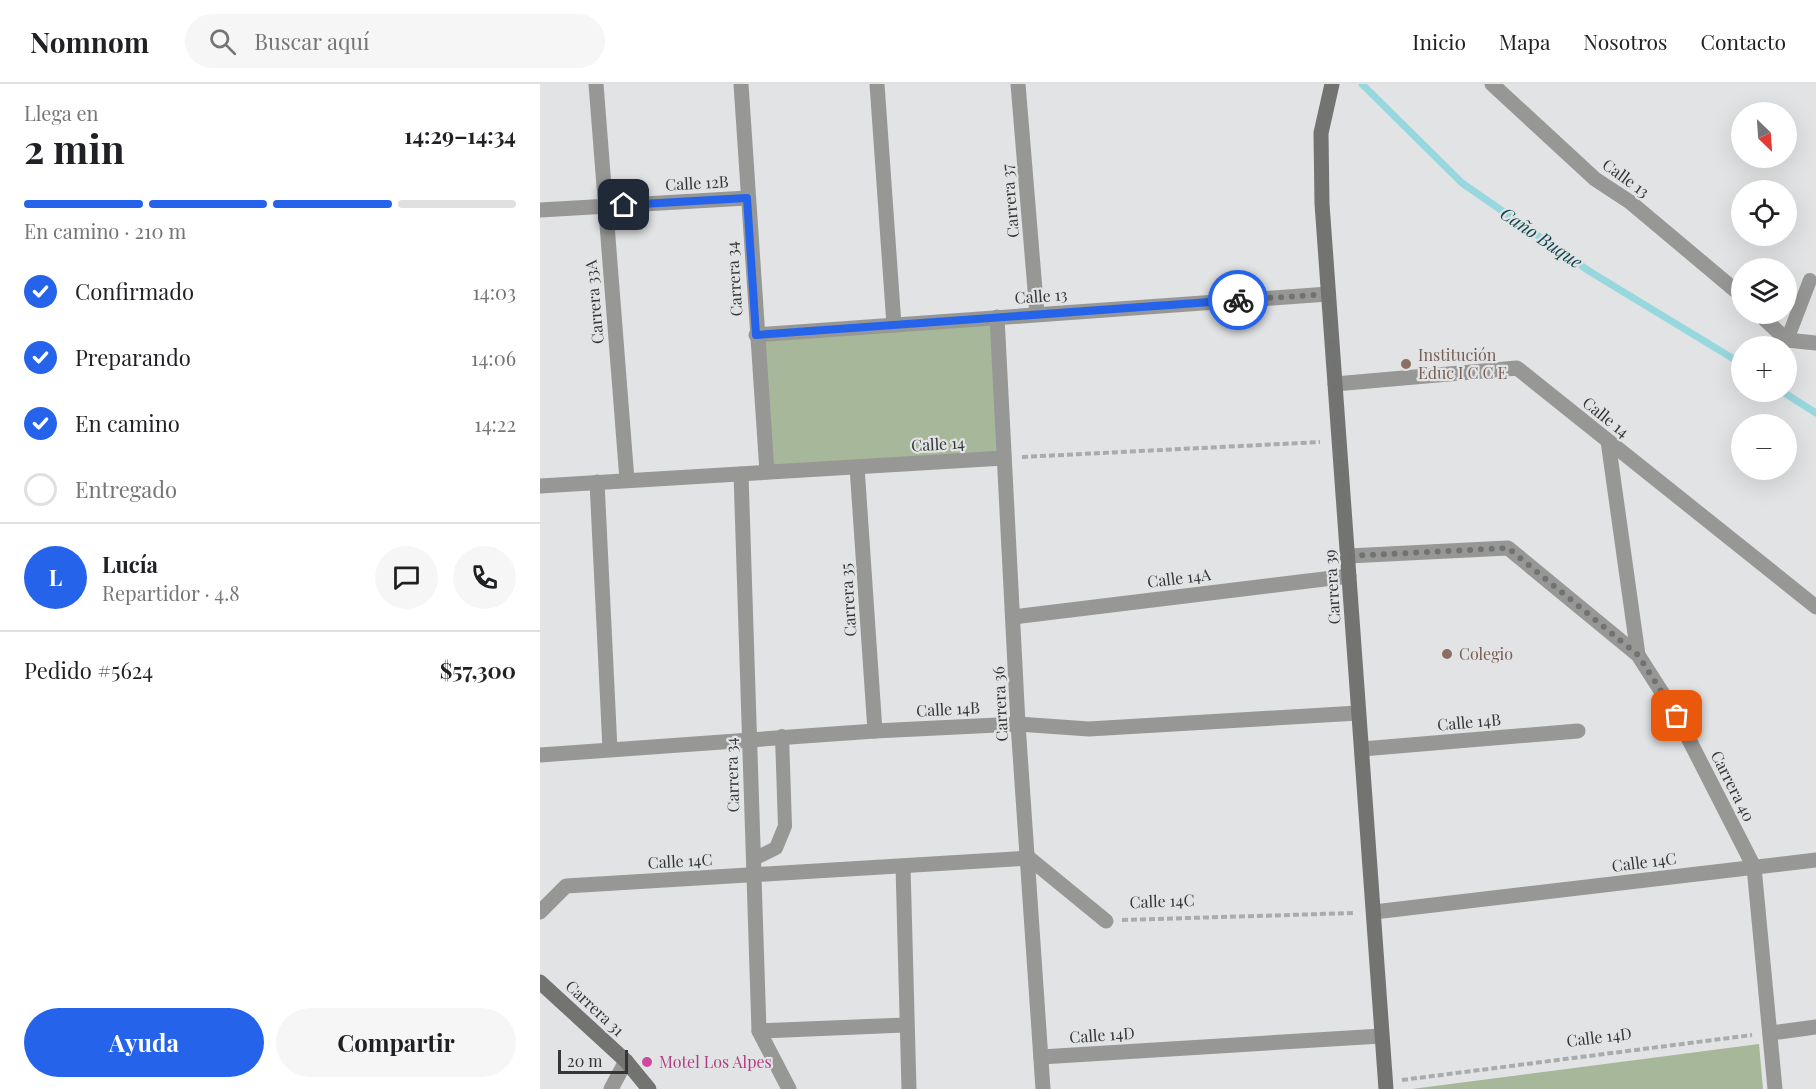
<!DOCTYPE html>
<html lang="es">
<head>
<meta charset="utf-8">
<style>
  :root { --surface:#fff; --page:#f6f6f6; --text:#202124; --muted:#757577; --line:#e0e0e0; --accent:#2563eb }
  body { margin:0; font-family:"Playfair Display",serif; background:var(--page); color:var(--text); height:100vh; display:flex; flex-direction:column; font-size:22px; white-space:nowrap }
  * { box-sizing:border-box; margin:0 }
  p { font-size:20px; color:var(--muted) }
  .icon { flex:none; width:33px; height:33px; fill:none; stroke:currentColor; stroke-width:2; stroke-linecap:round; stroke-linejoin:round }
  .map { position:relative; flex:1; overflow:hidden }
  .sheet { display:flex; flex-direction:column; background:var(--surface); width:540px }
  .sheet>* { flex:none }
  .needle { width:39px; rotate:155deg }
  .tools { position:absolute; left:1191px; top:18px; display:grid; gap:12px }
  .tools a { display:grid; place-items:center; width:66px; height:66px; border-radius:50%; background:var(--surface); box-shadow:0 6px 24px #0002; font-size:30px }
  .scale { position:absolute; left:18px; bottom:15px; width:70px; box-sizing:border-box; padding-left:6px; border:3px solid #353636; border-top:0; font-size:16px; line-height:21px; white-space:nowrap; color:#353636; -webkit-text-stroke:4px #e1e3e4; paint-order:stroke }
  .pin { position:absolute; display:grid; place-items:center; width:51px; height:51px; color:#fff; margin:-26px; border-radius:12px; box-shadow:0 3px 9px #0006 }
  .courier { position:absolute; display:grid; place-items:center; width:60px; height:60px; margin:-30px; border:4px solid #2563eb; border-radius:50%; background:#fff; color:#222; box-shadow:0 2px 8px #0007 }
  .head em { font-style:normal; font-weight:700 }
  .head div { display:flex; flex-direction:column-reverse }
  .head { display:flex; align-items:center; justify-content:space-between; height:102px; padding:0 24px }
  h1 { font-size:39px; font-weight:700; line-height:45px }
  .bar { display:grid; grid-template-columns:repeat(4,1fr); gap:9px 6px; align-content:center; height:72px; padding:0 24px }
  .bar i { height:8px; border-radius:4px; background:var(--line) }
  .bar .on { background:var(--accent) }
  .bar p { grid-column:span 4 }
  .line { display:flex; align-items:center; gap:15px; padding:0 24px; border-top:2px solid var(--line) }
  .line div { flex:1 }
  .round { display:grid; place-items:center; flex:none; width:63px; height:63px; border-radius:32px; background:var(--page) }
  ol { padding:0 24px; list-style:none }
  li { display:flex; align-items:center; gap:18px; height:66px }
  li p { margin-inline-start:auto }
  li .icon { padding:6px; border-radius:50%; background:var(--accent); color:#fff; stroke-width:4 }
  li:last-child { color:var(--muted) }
  li i { width:33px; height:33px; border:3px solid var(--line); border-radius:50% }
  .button { display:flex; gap:12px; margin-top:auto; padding:12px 24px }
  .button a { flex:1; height:69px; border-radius:36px; background:var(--accent); color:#fff; font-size:24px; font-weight:700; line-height:69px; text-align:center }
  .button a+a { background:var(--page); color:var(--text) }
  header { display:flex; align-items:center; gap:36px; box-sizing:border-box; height:84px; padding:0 30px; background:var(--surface); border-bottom:2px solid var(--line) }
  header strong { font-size:28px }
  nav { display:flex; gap:33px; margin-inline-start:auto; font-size:21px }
  .search { width:420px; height:54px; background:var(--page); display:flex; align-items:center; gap:15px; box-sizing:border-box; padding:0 21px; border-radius:33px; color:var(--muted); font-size:22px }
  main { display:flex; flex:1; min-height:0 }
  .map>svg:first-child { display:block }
  .green { fill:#a7b79a }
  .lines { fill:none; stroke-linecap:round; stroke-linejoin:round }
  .stream { stroke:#97d7de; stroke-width:7 }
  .path { stroke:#a9abac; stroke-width:4; stroke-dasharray:6 3; stroke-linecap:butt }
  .lane { stroke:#979796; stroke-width:14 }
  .street { stroke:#979796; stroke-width:15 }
  .secondary { stroke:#737372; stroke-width:15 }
  .done { stroke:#717373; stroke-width:6; stroke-dasharray:0 10.8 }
  .route { stroke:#2563eb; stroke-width:8 }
  .education-dot { fill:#8d6e63; stroke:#e1e3e4; stroke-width:2 }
  .hotel-dot { fill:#d1479c; stroke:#e1e3e4; stroke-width:2 }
  .labels { text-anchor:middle; stroke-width:4.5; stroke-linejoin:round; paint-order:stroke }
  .street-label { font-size:16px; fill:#353636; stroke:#e1e3e4 }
  .education-label { font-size:16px; fill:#785e54; stroke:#e1e3e4; text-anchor:start }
  .hotel-label { font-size:16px; fill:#b23c85; stroke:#e1e3e4; text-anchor:start }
  .water-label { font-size:18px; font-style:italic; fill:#0b464c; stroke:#e1e3e4 }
</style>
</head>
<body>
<header>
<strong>Nomnom</strong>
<div class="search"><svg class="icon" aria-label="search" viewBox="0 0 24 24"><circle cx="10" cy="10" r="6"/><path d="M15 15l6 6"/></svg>Buscar aquí</div>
<nav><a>Inicio</a><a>Mapa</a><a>Nosotros</a><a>Contacto</a></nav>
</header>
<main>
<section class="sheet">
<div class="head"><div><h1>2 min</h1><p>Llega en</p></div><em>14:29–14:34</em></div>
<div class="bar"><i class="on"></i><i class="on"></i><i class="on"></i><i></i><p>En camino · 210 m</p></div>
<ol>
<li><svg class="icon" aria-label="check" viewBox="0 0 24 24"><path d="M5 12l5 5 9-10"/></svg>Confirmado<p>14:03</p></li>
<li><svg class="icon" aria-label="check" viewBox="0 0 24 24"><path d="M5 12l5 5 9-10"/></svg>Preparando<p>14:06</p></li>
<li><svg class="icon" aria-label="check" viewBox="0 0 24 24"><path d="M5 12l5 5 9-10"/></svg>En camino<p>14:22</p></li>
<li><i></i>Entregado</li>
</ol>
<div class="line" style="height:108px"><b class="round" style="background:var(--accent);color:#fff">L</b><div><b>Lucía</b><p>Repartidor · 4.8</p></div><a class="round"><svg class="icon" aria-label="chat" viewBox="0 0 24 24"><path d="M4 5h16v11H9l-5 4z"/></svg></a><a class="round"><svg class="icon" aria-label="phone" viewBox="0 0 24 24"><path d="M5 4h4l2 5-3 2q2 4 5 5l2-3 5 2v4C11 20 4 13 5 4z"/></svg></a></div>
<div class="line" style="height:78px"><div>Pedido #5624</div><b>$57,300</b></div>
<div class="button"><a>Ayuda</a><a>Compartir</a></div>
</section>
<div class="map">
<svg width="1276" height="1005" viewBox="0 0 1276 1005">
  <rect width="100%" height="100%" fill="#e1e3e4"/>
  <g class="green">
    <path d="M457,233L464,374L227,388L216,251Z"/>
    <path d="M1219,960L1223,1005H872Z"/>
  </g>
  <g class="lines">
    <g class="stream">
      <path d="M822,0L922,99L1049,187L1202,280"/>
      <path d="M1243,308L1276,329"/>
    </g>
    <g class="path">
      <path d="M482,373L780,358"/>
      <path d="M582,836L815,829"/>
      <path d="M862,996L1212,951"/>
    </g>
    <g class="lane">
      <path d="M1247,256L1270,196"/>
      <path d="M214,775L236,764L245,742L242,652"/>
    </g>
    <g class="street">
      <path d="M56,0L87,396"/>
      <path d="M201,0L227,388"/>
      <path d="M337,0L354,241"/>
      <path d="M478,0L497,230"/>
      <path d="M952,0L1055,95L1090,118L1202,212"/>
      <path d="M0,126L207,114"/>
      <path d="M1219,230L1247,256L1276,259"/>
      <path d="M457,233L478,640L503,1005"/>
      <path d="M216,251L788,210"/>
      <path d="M795,300L977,284L1276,523"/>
      <path d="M1068,357L1098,571L1137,632L1214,783L1235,1005"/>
      <path d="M317,383L335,647"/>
      <path d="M201,390L219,947L249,1005"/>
      <path d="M57,398L70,665"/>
      <path d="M0,402L464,374"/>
      <path d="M808,472L968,464L1098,571"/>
      <path d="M473,533L809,492"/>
      <path d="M822,665L1038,647"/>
      <path d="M0,671L335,647L478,640L549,645L818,629"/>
      <path d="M363,782L369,1005"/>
      <path d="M0,828L26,802L489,774L566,837"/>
      <path d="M834,828L1276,776"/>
      <path d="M219,947L365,941"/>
      <path d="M1231,949L1276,943"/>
      <path d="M501,973L841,952"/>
      <path d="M71,1005L86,977"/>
    </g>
    <g class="secondary">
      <path d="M792,0L781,49L782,120L846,1005"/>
      <path d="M0,898L86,977L109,1005"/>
    </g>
  </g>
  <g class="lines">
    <path class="done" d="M698,216L788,210L808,472L968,464L1098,571L1137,632"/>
    <path class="route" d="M84,121L207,114L216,251L698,216"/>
  </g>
  <g class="education-dot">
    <circle cx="866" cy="280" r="6"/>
    <circle cx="907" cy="570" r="6"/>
  </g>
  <circle class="hotel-dot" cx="107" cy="978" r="6"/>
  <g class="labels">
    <g class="street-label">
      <text transform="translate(1086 94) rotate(36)" y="6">Calle 13</text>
      <text transform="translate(157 99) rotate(-3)" y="6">Calle 12B</text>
      <text transform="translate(470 117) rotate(-95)" y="6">Carrera 37</text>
      <text transform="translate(194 195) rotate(-94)" y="6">Carrera 34</text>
      <text transform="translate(501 212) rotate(-4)" y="6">Calle 13</text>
      <text transform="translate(54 218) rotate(-95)" y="6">Carrera 33A</text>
      <text transform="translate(1066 333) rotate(39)" y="6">Calle 14</text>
      <text transform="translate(398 360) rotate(-3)" y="6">Calle 14</text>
      <text transform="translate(639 494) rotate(-7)" y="6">Calle 14A</text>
      <text transform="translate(792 503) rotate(-94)" y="6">Carrera 39</text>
      <text transform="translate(308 516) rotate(-94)" y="6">Carrera 35</text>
      <text transform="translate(460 620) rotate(-93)" y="6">Carrera 36</text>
      <text transform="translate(408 625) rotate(-3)" y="6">Calle 14B</text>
      <text transform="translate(929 638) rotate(-5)" y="6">Calle 14B</text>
      <text transform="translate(192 691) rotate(-92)" y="6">Carrera 34</text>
      <text transform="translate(1193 702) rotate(63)" y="6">Carrera 40</text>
      <text transform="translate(140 777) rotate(-3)" y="6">Calle 14C</text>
      <text transform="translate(1104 778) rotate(-7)" y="6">Calle 14C</text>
      <text transform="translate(622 817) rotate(-2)" y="6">Calle 14C</text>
      <text transform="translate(55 924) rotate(43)" y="6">Carrera 31</text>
      <text transform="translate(562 951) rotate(-4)" y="6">Calle 14D</text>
      <text transform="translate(1059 953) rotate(-7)" y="6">Calle 14D</text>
    </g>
    <g class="education-label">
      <text x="878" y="277">Institución<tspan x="878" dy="18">Educ I C C E</tspan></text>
      <text x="919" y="576">Colegio</text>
    </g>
    <g class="hotel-label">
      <text x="119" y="984">Motel Los Alpes</text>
    </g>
    <g class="water-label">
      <text transform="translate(1001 154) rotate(34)" y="6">Caño Buque</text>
    </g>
  </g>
</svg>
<div class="tools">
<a><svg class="needle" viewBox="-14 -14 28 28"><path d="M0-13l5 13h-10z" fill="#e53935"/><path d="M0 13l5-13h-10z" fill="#757577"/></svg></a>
<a><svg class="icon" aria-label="locate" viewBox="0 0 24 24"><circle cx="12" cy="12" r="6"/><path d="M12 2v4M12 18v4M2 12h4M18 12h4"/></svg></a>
<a><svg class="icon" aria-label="layers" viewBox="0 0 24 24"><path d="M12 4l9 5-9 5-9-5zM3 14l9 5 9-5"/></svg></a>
<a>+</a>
<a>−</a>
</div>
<div class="scale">20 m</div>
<div class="pin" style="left:1137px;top:632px;background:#ea580c"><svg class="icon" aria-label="bag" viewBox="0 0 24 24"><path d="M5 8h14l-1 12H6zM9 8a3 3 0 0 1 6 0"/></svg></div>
<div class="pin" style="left:84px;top:121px;background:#1f2937"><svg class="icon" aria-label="home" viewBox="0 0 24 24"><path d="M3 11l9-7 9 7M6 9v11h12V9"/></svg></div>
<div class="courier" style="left:698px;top:216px"><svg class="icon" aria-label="bike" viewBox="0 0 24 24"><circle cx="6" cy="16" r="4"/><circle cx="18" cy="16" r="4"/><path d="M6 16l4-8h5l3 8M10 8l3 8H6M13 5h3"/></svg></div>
</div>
</main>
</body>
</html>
